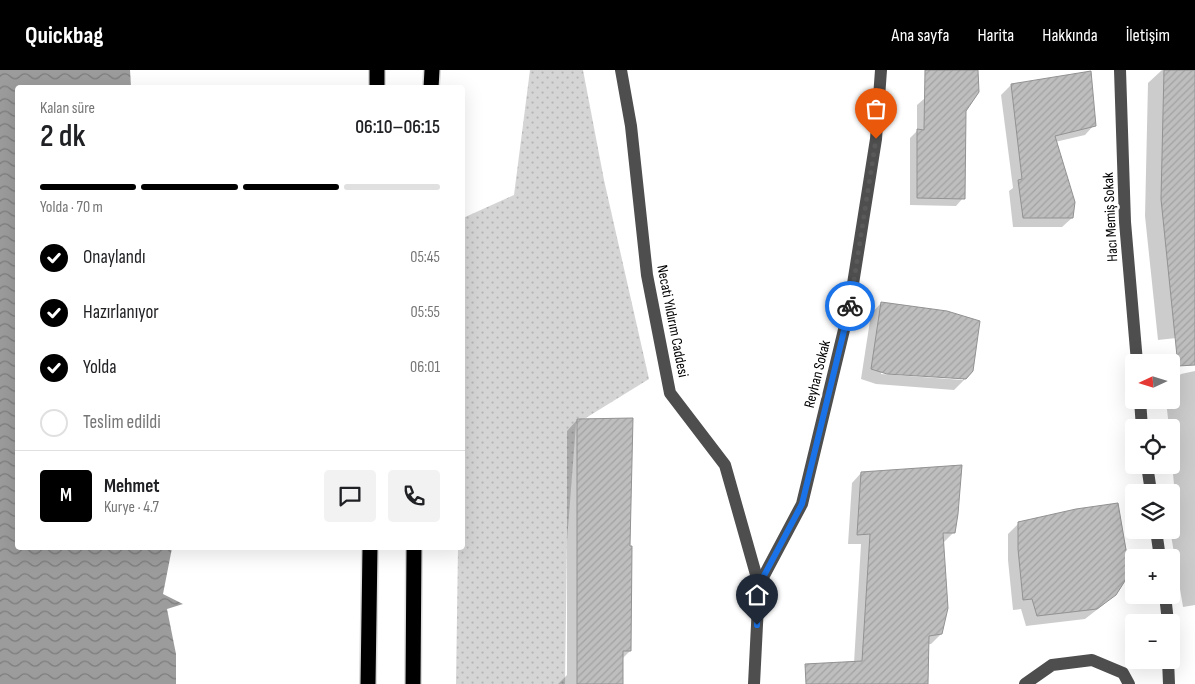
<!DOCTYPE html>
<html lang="tr">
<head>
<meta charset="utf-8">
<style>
  :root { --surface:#fff; --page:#f2f2f2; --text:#202124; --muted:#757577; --line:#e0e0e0; --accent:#000 }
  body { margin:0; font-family:"Sofia Sans Condensed",sans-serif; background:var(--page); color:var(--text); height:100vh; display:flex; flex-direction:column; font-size:19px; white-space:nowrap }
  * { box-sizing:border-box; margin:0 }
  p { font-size:16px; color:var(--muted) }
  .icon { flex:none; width:28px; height:28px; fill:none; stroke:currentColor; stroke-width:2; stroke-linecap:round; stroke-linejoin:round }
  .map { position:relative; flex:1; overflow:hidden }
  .panel { position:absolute; left:15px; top:15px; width:450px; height:465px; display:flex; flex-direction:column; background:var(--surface); border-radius:5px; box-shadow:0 5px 20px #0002 }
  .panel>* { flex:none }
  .needle { width:32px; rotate:266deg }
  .tools { position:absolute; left:1125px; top:284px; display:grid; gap:10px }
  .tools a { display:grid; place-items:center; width:55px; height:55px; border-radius:5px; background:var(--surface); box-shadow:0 5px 20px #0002; font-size:25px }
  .pin { position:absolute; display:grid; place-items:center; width:42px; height:42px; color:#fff; margin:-51px -21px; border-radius:50% 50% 50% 0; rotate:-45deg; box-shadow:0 0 5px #0007 }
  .pin .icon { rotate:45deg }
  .courier { position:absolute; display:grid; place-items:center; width:50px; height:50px; margin:-25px; border:4px solid #1a73e8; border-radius:50%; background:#fff; color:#222; box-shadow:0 1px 6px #0007 }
  .head em { font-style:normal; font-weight:600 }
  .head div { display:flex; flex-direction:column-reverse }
  .head { display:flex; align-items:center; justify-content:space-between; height:85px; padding:0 25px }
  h1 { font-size:32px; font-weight:600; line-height:38px }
  .bar { display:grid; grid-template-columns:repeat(4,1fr); gap:8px 5px; align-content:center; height:60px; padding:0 25px }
  .bar i { height:6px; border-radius:4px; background:var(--line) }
  .bar .selected { background:var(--accent) }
  .bar p { grid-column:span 4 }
  .line { display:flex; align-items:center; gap:12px; padding:0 25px; border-top:1px solid var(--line) }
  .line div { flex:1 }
  .round { display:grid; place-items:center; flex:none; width:52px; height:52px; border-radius:5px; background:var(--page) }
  ol { padding:0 25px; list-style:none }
  li { display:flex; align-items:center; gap:15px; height:55px }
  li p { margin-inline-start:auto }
  li .icon { padding:5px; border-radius:50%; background:var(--accent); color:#fff; stroke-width:4 }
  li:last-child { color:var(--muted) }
  li i { width:28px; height:28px; border:2px solid var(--line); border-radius:50% }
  header { display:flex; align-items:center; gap:30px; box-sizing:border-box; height:70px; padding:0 25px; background:var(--accent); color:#fff }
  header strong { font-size:24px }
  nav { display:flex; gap:28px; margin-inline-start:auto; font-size:18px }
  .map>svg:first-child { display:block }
  .park { fill:url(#park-dots) }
  .water { fill:url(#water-waves) }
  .shadow { fill:#0003; fill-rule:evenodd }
  .building { fill:url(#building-hatch); stroke:#929292 }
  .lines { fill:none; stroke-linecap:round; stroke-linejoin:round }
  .highway-casing { stroke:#dbdbdb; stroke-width:18 }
  .minor { stroke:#4e4e4e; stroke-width:12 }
  .highway { stroke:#000; stroke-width:15 }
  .done { stroke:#595959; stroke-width:5; stroke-dasharray:0 9 }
  .route { stroke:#1a73e8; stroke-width:6 }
  .labels { text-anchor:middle; stroke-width:5; stroke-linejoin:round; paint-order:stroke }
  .street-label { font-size:15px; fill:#000; stroke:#fff }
</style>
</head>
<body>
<header>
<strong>Quickbag</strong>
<nav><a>Ana sayfa</a><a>Harita</a><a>Hakkında</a><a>İletişim</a></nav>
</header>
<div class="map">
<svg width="1195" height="614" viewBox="0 0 1195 614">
  <defs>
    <pattern id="park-dots" width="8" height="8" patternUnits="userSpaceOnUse" patternTransform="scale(1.25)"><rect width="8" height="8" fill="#d5d5d5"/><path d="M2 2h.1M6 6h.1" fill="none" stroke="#b5b5b5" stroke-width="1.8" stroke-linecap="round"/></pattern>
    <pattern id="water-waves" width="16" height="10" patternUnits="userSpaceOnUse" patternTransform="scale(1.25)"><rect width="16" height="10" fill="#9c9c9c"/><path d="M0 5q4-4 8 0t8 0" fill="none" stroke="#7d7d7d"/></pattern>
    <pattern id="building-hatch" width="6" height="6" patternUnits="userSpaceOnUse" patternTransform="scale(1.25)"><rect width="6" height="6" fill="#bebebe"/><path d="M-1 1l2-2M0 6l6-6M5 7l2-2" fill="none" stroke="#a2a2a2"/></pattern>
  </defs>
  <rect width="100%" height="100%" fill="#fff"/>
  <path class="park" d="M530,0H583L604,110L649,309L576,354L567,471L565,614H456L458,478H462L463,148L514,125Z"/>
  <path class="water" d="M0,0H130L131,17L18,18V478H172L163,524L183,534L167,539L176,584V614H0Z"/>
  <g class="shadow">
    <path d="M1162,0H1195V266L1158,270L1145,146L1148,13Z"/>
    <path d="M1011,15L1094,55L1085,65L1055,72L1072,148L1062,157H1013L1009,121L1013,118L1001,25Z"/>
    <path d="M979,20L964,41L963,128L956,136L910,135V68L917,61V35L925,28Z"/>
    <path d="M881,233L965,309L954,320L876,314L861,309L871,244ZM881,302L963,308V310L881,304Z"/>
    <path d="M1195,301V535L1183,537L1171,465L1178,458L1171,382V358H1169L1166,330H1171V314L1181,304Z"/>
    <path d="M577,350L630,581L622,589V614H558L567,605V361Z"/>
    <path d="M861,403L954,462L944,472H942L941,564L931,574H928L927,614H838V603L854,593L861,474H848L852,413Z"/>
    <path d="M1019,453L1115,524L1103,535L1085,549L1026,556L1021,539L1013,540L1008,490V464Z"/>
  </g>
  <g class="building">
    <path d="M925,0H978L979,22L966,41L965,129L917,128V59L924,60Z"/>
    <path d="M1164,0H1195V295L1178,296L1161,129Z"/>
    <path d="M1091,1L1096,56L1055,66L1075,132L1073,148H1023L1018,110L1022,109L1011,14Z"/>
    <path d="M881,232L947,241L980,251L973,301L966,309L887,304L871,299Z"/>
    <path d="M633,348L630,476H632L631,581H623V614H577V349Z"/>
    <path d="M962,395L958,444L955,463H943L948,538L942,564L929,566L928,614H806L805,594L862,591L870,464L857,465L861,402Z"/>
    <path d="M1118,433L1130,503L1116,525L1097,539L1037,546L1032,529L1023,530L1018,479V452L1076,439Z"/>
  </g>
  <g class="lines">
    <g class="highway-casing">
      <g id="highway">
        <path d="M377,18V0"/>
        <path d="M431,18L432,0"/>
        <path d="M368,614L370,478"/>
        <path d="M413,614L414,478"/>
      </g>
    </g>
    <g class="minor">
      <path d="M621,0L631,56L647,205L670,323L725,395L759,515L754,614"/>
      <path d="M1120,0L1125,152L1137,292"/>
      <path d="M1140,330L1142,358"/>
      <path d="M1147,395L1151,422"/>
      <path d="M1156,460L1160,488"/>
      <path d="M759,515L802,434L849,239L876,69L881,0"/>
      <path d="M1165,525L1168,552"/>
      <path d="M1168,590L1169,614"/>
      <path d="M1025,614L1052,595L1092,590L1123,603L1129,614"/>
    </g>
    <use href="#highway" class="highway"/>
  </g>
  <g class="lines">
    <path class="done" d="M850,236L876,69"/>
    <path class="route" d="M757,555L759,515L802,434L850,236"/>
  </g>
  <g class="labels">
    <g class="street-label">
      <text transform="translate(1110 147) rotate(-93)" y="5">Hacı Memiş Sokak</text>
      <text transform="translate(673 251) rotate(79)" y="5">Necati Yıldırım Caddesi</text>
      <text transform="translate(817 304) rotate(-76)" y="5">Reyhan Sokak</text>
    </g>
  </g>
</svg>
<div class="tools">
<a><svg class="needle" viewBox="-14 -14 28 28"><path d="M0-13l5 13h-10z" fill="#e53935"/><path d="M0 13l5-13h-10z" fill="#757577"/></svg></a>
<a><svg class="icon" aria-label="locate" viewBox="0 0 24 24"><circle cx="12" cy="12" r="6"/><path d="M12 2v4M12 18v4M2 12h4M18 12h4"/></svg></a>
<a><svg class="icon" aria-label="layers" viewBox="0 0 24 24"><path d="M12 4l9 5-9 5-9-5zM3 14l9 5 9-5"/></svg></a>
<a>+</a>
<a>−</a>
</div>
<div class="pin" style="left:876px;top:69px;background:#ea580c"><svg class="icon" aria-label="bag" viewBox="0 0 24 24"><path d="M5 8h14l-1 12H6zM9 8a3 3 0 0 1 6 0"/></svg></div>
<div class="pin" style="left:757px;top:555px;background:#1f2937"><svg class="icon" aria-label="home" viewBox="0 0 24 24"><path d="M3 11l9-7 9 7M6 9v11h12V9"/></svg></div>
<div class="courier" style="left:850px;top:236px"><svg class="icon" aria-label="bike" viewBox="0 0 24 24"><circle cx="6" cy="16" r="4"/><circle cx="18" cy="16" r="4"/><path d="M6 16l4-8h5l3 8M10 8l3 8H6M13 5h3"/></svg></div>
<section class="panel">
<div class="head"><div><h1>2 dk</h1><p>Kalan süre</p></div><em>06:10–06:15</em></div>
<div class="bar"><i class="selected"></i><i class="selected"></i><i class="selected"></i><i></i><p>Yolda · 70 m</p></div>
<ol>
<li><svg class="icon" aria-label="check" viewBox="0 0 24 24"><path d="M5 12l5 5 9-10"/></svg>Onaylandı<p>05:45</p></li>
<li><svg class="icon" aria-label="check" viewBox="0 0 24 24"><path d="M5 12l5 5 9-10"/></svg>Hazırlanıyor<p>05:55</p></li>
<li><svg class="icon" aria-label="check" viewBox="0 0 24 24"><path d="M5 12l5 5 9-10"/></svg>Yolda<p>06:01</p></li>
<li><i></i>Teslim edildi</li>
</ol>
<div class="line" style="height:90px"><b class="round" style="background:var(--accent);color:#fff">M</b><div><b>Mehmet</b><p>Kurye · 4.7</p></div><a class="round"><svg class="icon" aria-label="chat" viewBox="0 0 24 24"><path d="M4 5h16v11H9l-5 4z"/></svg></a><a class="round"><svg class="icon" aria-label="phone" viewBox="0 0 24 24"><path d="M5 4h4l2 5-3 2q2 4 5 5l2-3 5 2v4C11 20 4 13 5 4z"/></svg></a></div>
</section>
</div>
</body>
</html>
